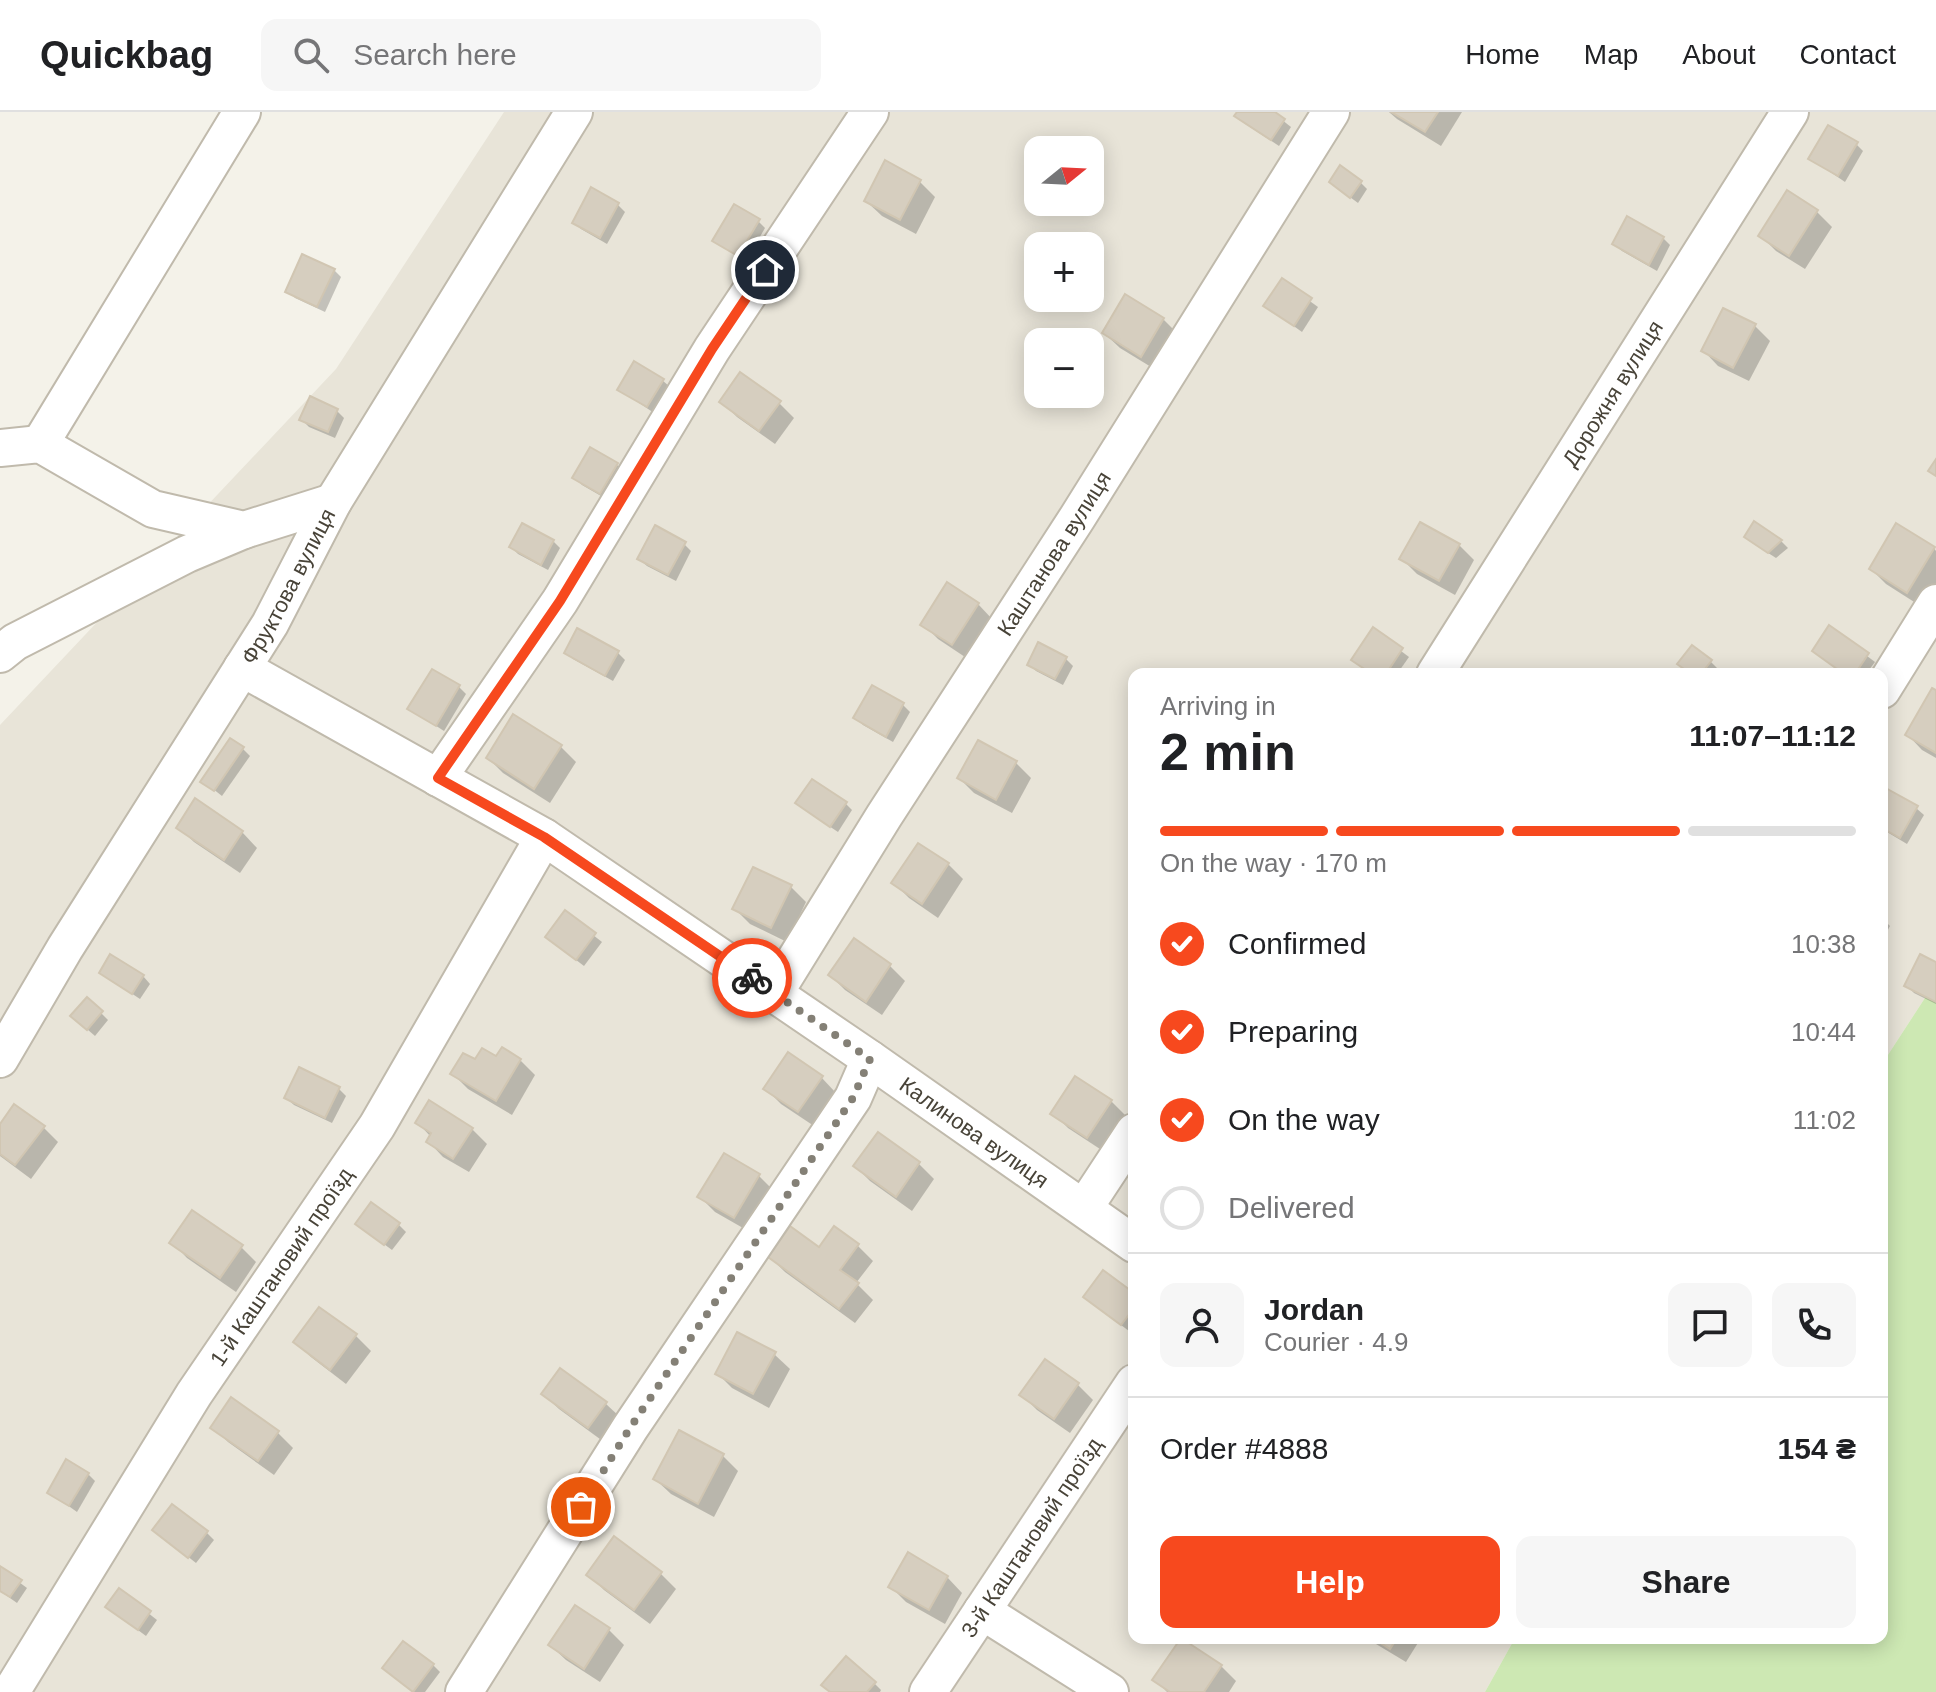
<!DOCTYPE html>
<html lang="en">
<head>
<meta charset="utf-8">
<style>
  :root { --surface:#fff; --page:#f6f6f6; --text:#202124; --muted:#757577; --line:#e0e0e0; --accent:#f7491e }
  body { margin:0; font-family:Helvetica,sans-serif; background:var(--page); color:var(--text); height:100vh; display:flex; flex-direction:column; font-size:30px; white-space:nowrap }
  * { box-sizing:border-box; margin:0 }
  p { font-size:26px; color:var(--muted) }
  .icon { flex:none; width:44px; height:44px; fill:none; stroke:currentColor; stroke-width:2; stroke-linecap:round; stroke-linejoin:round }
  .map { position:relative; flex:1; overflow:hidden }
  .sheet { position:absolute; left:1128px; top:556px; width:760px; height:976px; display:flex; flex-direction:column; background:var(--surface); border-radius:16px; box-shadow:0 4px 20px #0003 }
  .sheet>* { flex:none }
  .needle { width:52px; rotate:72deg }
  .controls { position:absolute; left:1024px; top:24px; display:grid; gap:16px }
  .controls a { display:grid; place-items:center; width:80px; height:80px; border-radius:16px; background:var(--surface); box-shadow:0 4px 20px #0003; font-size:40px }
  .pin { position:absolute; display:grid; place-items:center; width:68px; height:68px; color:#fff; margin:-34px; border:4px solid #fff; border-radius:50%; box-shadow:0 2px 8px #0007 }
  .courier { position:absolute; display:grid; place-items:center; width:80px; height:80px; margin:-40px; border:6px solid #f7491e; border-radius:50%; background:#fff; color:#222; box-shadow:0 2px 10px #0007 }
  .head em { font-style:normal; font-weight:700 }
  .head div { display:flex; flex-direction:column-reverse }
  .head { display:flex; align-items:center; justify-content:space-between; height:136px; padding:0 32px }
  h1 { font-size:52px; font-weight:700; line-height:60px }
  .bar { display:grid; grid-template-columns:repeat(4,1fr); gap:12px 8px; align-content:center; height:96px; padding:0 32px }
  .bar i { height:10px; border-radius:6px; background:var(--line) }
  .bar .active { background:var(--accent) }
  .bar p { grid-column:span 4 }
  .line { display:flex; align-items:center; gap:20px; padding:0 32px; border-top:2px solid var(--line) }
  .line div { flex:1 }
  .round { display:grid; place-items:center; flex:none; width:84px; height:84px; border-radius:16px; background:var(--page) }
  ol { padding:0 32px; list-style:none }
  li { display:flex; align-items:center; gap:24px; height:88px }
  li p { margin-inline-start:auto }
  li .icon { padding:8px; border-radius:50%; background:var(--accent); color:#fff; stroke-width:4 }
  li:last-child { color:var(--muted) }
  li i { width:44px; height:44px; border:4px solid var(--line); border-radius:50% }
  .action { display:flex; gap:16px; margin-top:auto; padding:16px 32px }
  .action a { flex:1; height:92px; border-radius:16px; background:var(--accent); color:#fff; font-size:32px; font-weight:700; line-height:92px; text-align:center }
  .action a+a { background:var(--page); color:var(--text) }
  header { display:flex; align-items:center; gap:48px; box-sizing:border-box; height:112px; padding:0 40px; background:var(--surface); border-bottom:2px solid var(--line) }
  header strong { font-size:38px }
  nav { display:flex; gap:44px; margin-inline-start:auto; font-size:28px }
  .search { width:560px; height:72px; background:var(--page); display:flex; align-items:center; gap:20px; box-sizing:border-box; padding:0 28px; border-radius:16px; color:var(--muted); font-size:30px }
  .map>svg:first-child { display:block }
  .residential { fill:#e8e4d8; fill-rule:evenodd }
  .green { fill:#cde8b3 }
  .shadow { fill:#0003 }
  .building { fill:#d6cebf; stroke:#d1c6b2; stroke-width:2 }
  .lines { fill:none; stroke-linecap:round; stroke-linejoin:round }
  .street-casing { stroke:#c0baac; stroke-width:40 }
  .street { stroke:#fff; stroke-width:36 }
  .done { stroke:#848076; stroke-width:8; stroke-dasharray:0 14.4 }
  .route { stroke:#f7491e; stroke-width:10 }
  .labels { text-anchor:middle; stroke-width:6; stroke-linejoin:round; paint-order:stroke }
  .street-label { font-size:22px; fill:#484338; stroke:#fff }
</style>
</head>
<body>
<header>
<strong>Quickbag</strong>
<div class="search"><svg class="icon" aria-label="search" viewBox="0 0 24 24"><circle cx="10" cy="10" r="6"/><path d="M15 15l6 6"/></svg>Search here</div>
<nav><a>Home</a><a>Map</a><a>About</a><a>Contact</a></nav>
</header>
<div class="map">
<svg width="1936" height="1580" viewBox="0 0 1936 1580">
  <rect width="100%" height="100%" fill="#f4f2e9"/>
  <path class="residential" d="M504,0H1936V869L1882,952V562H1134V1526H1515L1485,1580H0V613L336,257ZM1038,38H1090V90H1038ZM1038,134H1090V186H1038ZM1038,230H1090V282H1038Z"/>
  <path class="green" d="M1936,869V1580H1485L1515,1526H1882V952Z"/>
  <g class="shadow">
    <path d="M1240,0H1272L1291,15L1279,34L1244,11L1237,4Z"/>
    <path d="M1389,0H1462L1441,34L1397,7Z"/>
    <path d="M1856,32L1863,39L1845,70L1811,47Z"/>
    <path d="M886,51L920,70L935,85L916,122L882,104L866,89Z"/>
    <path d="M1360,70L1367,77L1358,91L1339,77Z"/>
    <path d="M592,78L618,93L625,100L607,132L581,117L574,110Z"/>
    <path d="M1817,100L1832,115L1805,157L1776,139L1761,124Z"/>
    <path d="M758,109L765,116L746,149L715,129Z"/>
    <path d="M1663,126L1670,133L1657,159L1622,139L1614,132Z"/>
    <path d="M334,158L341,165L325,200L295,186L288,179Z"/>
    <path d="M1282,169L1318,195L1302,220L1266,194Z"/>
    <path d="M1163,207L1178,222L1156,258L1120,236L1104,221Z"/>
    <path d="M1755,214L1770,229L1749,269L1718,254L1703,238Z"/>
    <path d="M662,268L670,275L654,301L620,278Z"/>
    <path d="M722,290L779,291L794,306L775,332L737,305Z"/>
    <path d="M337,299L344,306L335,326L309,315L302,308Z"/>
    <path d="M617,353L624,360L608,388L582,373L575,366Z"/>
    <path d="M1755,412L1781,429L1788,436L1776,446L1754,432L1747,425Z"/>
    <path d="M553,429L560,436L548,458L518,442L511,435Z"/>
    <path d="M684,432L691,439L676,469L647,454L639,447Z"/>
    <path d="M1459,433L1474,448L1455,483L1417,462L1402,447Z"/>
    <path d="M1934,436L1936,439V472L1922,495L1886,472L1871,457Z"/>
    <path d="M978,492L993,508L968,547L938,527L923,512Z"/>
    <path d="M1830,516L1875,550L1866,562H1845Z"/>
    <path d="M1373,518L1409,545L1397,562H1371L1353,547Z"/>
    <path d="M566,540L618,541L625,548L613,569L573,547Z"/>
    <path d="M1066,547L1073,554L1063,573L1036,559L1029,552Z"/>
    <path d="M1710,549L1717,556L1713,562H1692Z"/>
    <path d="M459,575L466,582L444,619L410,597Z"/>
    <path d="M1936,580V646L1922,638L1907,622Z"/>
    <path d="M903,593L910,600L893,630L863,613L856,606Z"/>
    <path d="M514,605L561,635L576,650L550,691L503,661L488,646Z"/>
    <path d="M243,637L250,644L222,684L203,669Z"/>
    <path d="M1016,651L1031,666L1012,701L974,681L959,666Z"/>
    <path d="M1882,676L1916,696L1924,703L1907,732L1882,717Z"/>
    <path d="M845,691L852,698L838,720L805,698Z"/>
    <path d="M178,715L242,720L257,736L240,761L194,730Z"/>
    <path d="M948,752L963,767L938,806L909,786L894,771Z"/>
    <path d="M791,775L806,790L787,830L750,812L735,797Z"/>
    <path d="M565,801L602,830L584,854L555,832Z"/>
    <path d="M1882,806L1890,814L1882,829Z"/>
    <path d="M854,829L890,854L905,869L882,903L845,878L830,863Z"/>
    <path d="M1936,852V892L1914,881L1907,874Z"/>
    <path d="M101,861L143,864L150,872L140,887Z"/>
    <path d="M101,901L108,908L95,924L80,911Z"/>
    <path d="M520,948L535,963L512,1003L468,977L453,962L475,950Z"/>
    <path d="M821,965L836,981L814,1014L781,992L766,977Z"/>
    <path d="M339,977L346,984L332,1011L294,993L286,986Z"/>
    <path d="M1111,989L1126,1004L1103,1039L1068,1016L1053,1001Z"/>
    <path d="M417,1010L472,1017L487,1032L469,1060L443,1045L428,1029L431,1025Z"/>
    <path d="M0,1015H43L58,1030L31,1067L0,1044Z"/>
    <path d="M724,1043L759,1064L774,1079L750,1120L715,1100L700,1085Z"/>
    <path d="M919,1052L934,1067L912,1099L870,1069L855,1054Z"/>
    <path d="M399,1113L406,1120L392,1138L365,1118Z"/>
    <path d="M172,1130L241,1135L256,1150L236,1180L187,1146Z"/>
    <path d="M858,1134L873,1149L856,1171L873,1188L855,1211L785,1160L770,1145Z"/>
    <path d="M1134,1184V1212L1129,1219L1093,1192Z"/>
    <path d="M356,1224L371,1239L346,1272L311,1245L296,1230Z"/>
    <path d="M774,1242L790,1257L769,1296L732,1276L717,1261Z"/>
    <path d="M1078,1273L1093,1288L1070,1321L1037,1298L1022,1283Z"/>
    <path d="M543,1282L605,1291L621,1306L604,1330L559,1297Z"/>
    <path d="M232,1288L278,1321L293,1336L274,1363L228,1330L213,1315Z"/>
    <path d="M680,1321L723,1344L738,1359L714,1405L671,1382L655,1367Z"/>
    <path d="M88,1362L95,1369L77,1400L49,1380Z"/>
    <path d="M154,1418L207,1421L214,1428L196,1451Z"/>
    <path d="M614,1427L661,1462L676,1477L650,1512L604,1478L589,1463Z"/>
    <path d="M908,1443L947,1465L962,1481L945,1512L906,1490L891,1475Z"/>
    <path d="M0,1456L27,1476L17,1491L0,1479Z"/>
    <path d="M119,1478L157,1508L146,1524L107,1495Z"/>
    <path d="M609,1518L624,1533L600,1570L566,1548L550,1533Z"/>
    <path d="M1366,1526H1421L1406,1550Z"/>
    <path d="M1182,1528L1221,1554L1236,1569L1229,1580H1167L1155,1567Z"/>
    <path d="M433,1553L440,1560L425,1580H414L392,1563Z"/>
    <path d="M874,1571L881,1578L880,1580H831Z"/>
  </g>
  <g class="building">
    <path d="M1237,0H1275L1285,7L1271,28L1234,4Z"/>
    <path d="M1391,0H1438L1425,20Z"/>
    <path d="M1828,13L1858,30L1838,64L1808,47Z"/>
    <path d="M885,48L921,68L900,108L864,89Z"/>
    <path d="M1340,53L1362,69L1350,86L1329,70Z"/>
    <path d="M591,75L619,91L600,126L572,111Z"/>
    <path d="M1787,78L1818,98L1789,144L1758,124Z"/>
    <path d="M734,92L760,107L738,144L712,129Z"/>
    <path d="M1627,104L1664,125L1649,153L1612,132Z"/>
    <path d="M302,142L335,157L317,195L285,180Z"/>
    <path d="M1282,166L1312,186L1294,214L1263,194Z"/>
    <path d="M1125,182L1164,206L1141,245L1102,221Z"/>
    <path d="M1723,196L1756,212L1733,256L1701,239Z"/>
    <path d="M634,249L664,267L647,295L617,278Z"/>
    <path d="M740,260L781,289L759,319L719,290Z"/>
    <path d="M310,284L338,297L328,320L299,308Z"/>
    <path d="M590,335L618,351L600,382L572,366Z"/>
    <path d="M1936,347V364L1928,359Z"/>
    <path d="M1754,409L1782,428L1768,441L1744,425Z"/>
    <path d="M1420,410L1460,432L1439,469L1399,447Z"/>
    <path d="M522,411L554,428L541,453L509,435Z"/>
    <path d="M1896,411L1935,435L1907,481L1869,457Z"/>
    <path d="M655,413L686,430L668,463L637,447Z"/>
    <path d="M947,470L979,491L952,533L920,513Z"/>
    <path d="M1829,513L1869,541L1855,562H1844L1812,539Z"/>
    <path d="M1373,515L1403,536L1386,562H1372L1351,548Z"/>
    <path d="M577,516L619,539L605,564L564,541Z"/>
    <path d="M1038,530L1067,545L1055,567L1027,553Z"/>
    <path d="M1692,533L1712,548L1701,562H1691L1677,552Z"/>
    <path d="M432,557L460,573L436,614L407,597Z"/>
    <path d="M872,573L904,591L886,625L853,606Z"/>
    <path d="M1932,576L1936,578V641L1905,623Z"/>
    <path d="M513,602L562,633L534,677L486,646Z"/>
    <path d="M230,626L244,635L214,679L200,670Z"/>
    <path d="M978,628L1017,649L996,688L957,666Z"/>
    <path d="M812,667L847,690L830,715L795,691Z"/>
    <path d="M1882,674L1918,694L1900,726L1882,716Z"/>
    <path d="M195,686L243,719L224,748L176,716Z"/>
    <path d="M918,731L949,751L922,792L891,771Z"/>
    <path d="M753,755L792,773L771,816L732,797Z"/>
    <path d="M565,798L596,821L576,848L545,825Z"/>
    <path d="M854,826L891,852L866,890L828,863Z"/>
    <path d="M110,842L144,863L132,882L99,861Z"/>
    <path d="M1920,842L1936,850V890L1904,874Z"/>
    <path d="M87,885L103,899L87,918L70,904Z"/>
    <path d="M502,935L521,947L496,989L450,962L463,941L475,947L482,936L496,944Z"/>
    <path d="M788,940L823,964L798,1000L763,977Z"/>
    <path d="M299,955L340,975L325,1006L284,986Z"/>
    <path d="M1075,964L1112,988L1087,1026L1050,1002Z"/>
    <path d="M429,988L473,1016L453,1047L426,1030L431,1021L415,1011Z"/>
    <path d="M14,992L45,1014L15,1053L0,1042V1012Z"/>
    <path d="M878,1020L920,1050L896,1085L853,1054Z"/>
    <path d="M724,1041L760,1062L734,1106L697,1085Z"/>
    <path d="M371,1090L400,1111L384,1133L355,1112Z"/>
    <path d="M192,1098L243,1133L220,1166L169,1131Z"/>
    <path d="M790,1114L819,1135L834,1114L859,1132L840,1158L859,1171L839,1197L768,1145Z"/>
    <path d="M1103,1158L1134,1181V1196L1121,1213L1083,1185Z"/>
    <path d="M319,1195L357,1222L330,1258L293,1230Z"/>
    <path d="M737,1220L776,1240L753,1282L715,1262Z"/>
    <path d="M1045,1247L1079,1271L1054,1307L1019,1283Z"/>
    <path d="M560,1256L607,1290L588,1316L541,1282Z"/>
    <path d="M231,1285L279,1319L258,1349L210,1316Z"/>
    <path d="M679,1318L724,1342L698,1392L653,1367Z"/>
    <path d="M66,1347L89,1361L69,1394L47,1381Z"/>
    <path d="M172,1392L208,1419L188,1446L152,1418Z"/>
    <path d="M614,1424L662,1460L634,1498L586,1463Z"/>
    <path d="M908,1440L948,1464L929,1498L888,1475Z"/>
    <path d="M0,1454L22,1468L10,1485L0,1479Z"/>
    <path d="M119,1476L151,1499L138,1518L105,1495Z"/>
    <path d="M575,1493L610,1516L584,1557L548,1533Z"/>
    <path d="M1181,1526L1222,1553L1204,1580H1170L1152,1568Z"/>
    <path d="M1373,1526H1397L1390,1537Z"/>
    <path d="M403,1529L434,1552L413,1580L382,1556Z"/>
    <path d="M846,1544L876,1570L867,1580H830L821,1573Z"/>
  </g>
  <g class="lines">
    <g class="street-casing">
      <g id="street">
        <path d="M40,332L242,0"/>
        <path d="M0,336L40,332L153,397L244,418L333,390"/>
        <path d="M0,542L15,530L187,442L244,418"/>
        <path id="s1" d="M242,556L544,725L870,947L1134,1132"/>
        <path id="s2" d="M1435,562L1790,0"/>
        <path d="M1882,578L1936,491"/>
        <path d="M438,666L560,489L712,237L870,0"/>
        <path id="s3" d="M774,882L884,704L1077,406L1331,0"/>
        <path id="s4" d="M0,947L65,836L270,512L333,390L574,0"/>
        <path d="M1084,1096L1134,1020"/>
        <path d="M982,1499L1110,1580"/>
        <path id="s5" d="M11,1580L194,1282L377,1014L544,725"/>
        <path d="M464,1580L630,1316L853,986L870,947"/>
        <path id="s6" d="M928,1580L1134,1271"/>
      </g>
    </g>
    <use href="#street" class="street"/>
  </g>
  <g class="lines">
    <path class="done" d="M581,1395L630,1316L853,986L870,947L752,866"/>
    <path class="route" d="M752,866L544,725L438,666L560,489L712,237L765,158"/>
  </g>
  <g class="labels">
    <g class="street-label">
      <text dy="8" stroke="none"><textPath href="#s2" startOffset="332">Дорожня вулиця</textPath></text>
      <text dy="8" stroke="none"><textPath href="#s3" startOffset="522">Каштанова вулиця</textPath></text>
      <text dy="8" stroke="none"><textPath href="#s4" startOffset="554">Фруктова вулиця</textPath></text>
      <text dy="8" stroke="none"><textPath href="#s1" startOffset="868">Калинова вулиця</textPath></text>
      <text dy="8" stroke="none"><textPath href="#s5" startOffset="504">1-й Каштановий проїзд</textPath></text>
      <text dy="8" stroke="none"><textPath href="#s6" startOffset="186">3-й Каштановий проїзд</textPath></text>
    </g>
  </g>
</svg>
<div class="controls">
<a><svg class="needle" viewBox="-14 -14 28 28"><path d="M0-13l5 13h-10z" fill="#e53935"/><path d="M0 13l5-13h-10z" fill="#757577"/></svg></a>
<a>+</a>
<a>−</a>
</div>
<div class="pin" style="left:581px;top:1395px;background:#ea580c"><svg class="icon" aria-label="bag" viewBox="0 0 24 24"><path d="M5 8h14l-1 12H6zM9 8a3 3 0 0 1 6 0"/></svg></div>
<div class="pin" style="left:765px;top:158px;background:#1f2937"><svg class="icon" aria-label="home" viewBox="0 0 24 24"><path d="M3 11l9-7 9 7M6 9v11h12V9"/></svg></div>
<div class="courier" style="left:752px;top:866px"><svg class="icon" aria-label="bike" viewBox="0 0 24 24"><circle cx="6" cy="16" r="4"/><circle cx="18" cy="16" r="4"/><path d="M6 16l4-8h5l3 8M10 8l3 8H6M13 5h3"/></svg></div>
<section class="sheet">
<div class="head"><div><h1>2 min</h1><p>Arriving in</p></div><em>11:07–11:12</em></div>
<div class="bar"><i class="active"></i><i class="active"></i><i class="active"></i><i></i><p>On the way · 170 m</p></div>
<ol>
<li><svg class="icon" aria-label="check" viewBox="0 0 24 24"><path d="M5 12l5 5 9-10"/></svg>Confirmed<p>10:38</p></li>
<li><svg class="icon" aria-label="check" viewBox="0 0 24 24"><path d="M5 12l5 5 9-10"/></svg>Preparing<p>10:44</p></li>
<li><svg class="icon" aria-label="check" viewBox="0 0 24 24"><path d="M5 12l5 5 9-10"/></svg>On the way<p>11:02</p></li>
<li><i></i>Delivered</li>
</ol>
<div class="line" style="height:144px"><a class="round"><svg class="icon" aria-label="person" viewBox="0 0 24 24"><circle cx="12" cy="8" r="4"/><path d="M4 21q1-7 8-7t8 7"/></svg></a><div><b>Jordan</b><p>Courier · 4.9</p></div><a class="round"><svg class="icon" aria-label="chat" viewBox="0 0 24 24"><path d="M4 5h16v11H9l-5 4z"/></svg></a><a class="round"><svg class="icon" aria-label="phone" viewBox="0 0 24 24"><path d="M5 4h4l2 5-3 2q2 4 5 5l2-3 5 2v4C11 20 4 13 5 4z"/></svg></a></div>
<div class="line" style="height:104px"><div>Order #4888</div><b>154 ₴</b></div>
<div class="action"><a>Help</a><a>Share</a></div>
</section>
</div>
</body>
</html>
